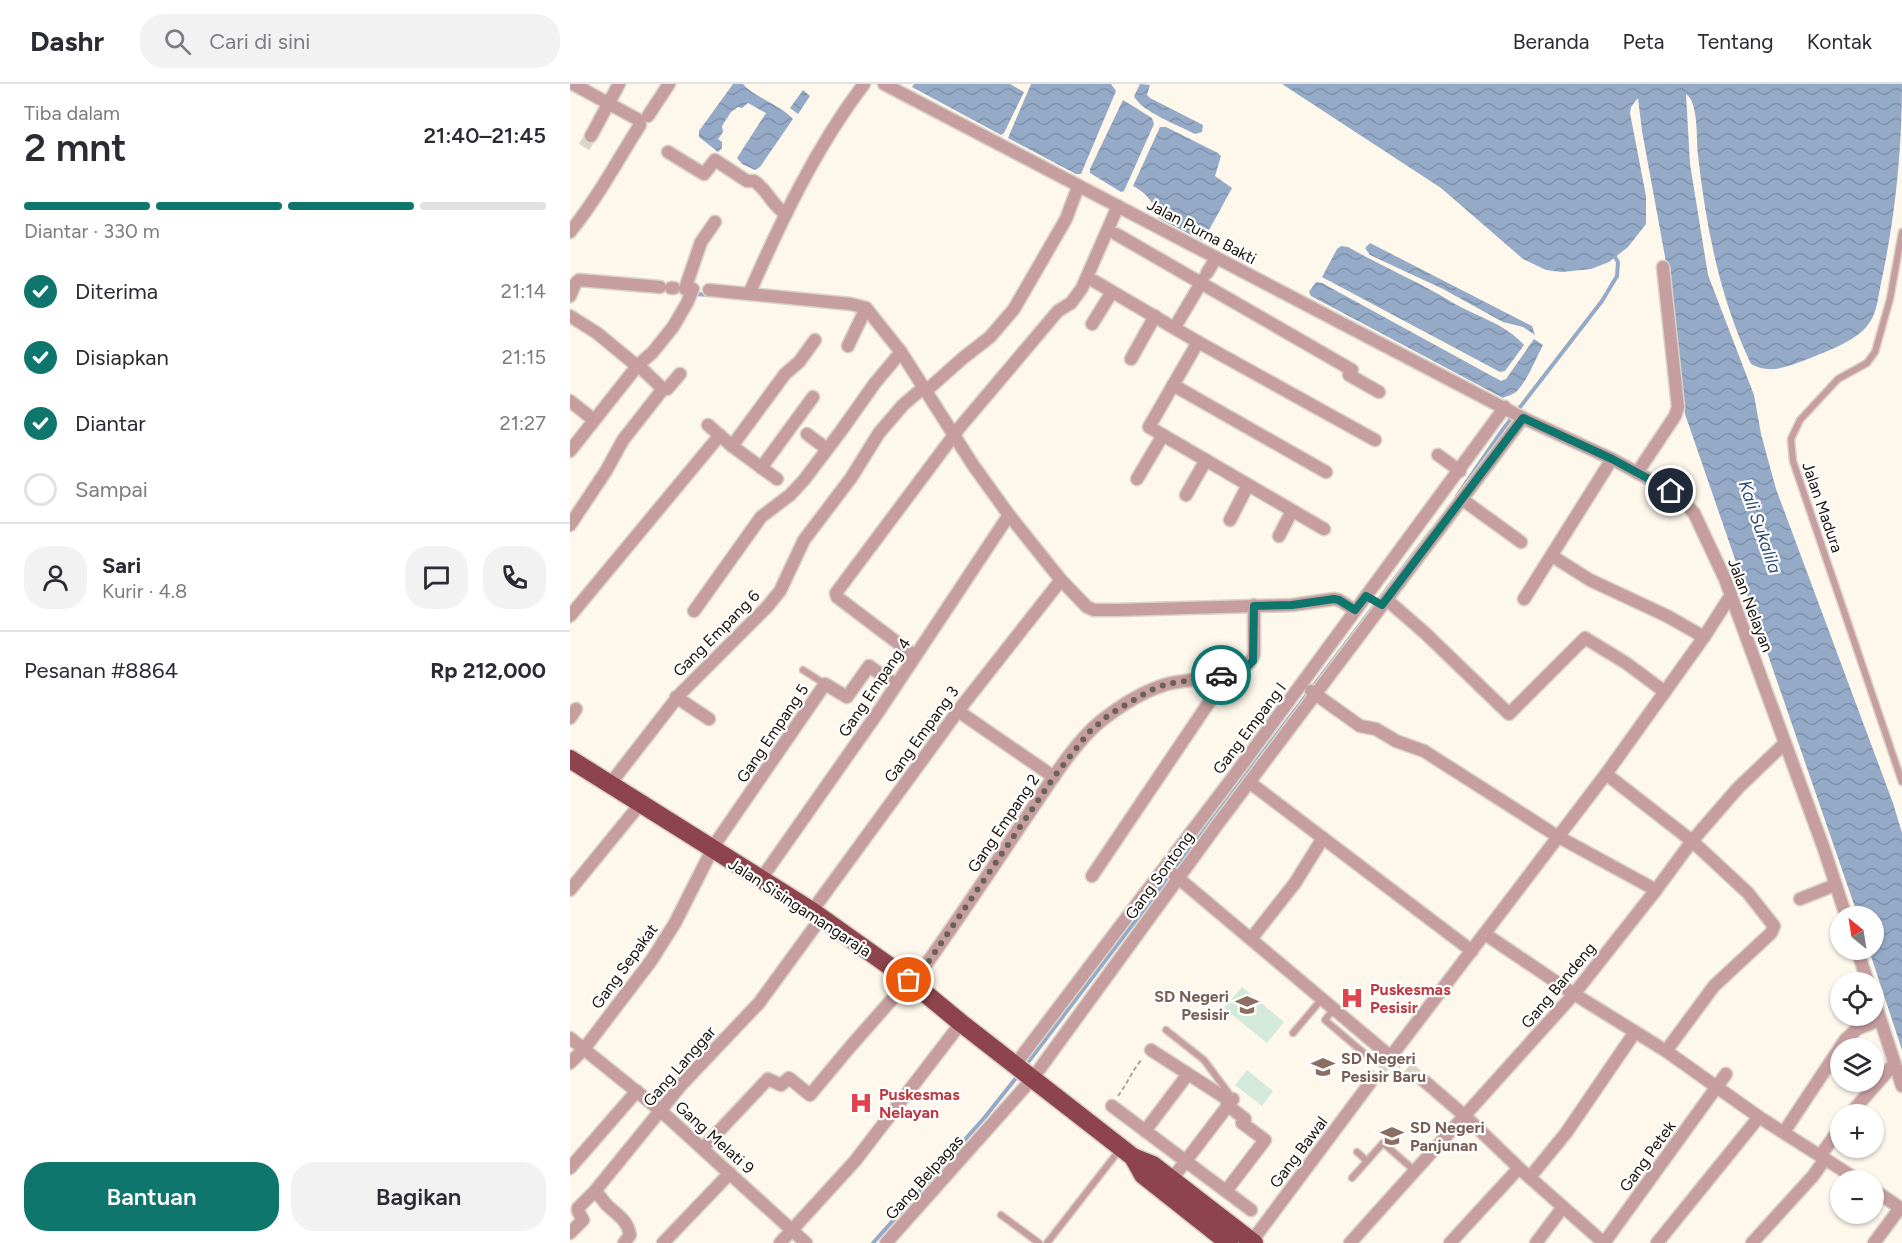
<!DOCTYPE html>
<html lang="id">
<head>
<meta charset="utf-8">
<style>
  :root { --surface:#fff; --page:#f2f2f3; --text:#2b2b33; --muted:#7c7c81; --line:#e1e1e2; --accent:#0f766e }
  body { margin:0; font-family:Figtree,sans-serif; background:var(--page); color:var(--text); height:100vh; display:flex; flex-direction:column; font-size:22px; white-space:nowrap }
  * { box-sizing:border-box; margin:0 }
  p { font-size:20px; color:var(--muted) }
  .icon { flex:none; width:33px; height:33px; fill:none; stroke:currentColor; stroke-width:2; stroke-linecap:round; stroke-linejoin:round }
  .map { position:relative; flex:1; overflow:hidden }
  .drawer { display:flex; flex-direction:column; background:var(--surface); width:570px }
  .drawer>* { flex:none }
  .needle { width:39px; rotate:330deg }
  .buttons { position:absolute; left:1260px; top:822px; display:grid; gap:12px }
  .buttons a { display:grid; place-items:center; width:54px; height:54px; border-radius:50%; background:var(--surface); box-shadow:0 2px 4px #0004; font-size:30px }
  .pin { position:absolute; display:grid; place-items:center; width:51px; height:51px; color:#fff; margin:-26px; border:3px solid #fff; border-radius:50%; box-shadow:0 2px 6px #0007 }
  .courier { position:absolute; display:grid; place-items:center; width:60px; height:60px; margin:-30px; border:4px solid #0f766e; border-radius:50%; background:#fff; color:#222; box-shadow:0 2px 8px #0007 }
  .overview em { font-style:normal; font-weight:600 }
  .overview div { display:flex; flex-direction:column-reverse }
  .overview { display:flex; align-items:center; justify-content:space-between; height:102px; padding:0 24px }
  h1 { font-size:39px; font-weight:600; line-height:45px }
  .bar { display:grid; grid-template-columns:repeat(4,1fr); gap:9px 6px; align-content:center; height:72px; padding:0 24px }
  .bar i { height:8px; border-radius:4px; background:var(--line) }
  .bar .on { background:var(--accent) }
  .bar p { grid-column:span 4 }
  .line { display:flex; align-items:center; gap:15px; padding:0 24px; border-top:2px solid var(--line) }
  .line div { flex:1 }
  .round { display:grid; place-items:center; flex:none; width:63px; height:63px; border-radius:24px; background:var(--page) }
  ol { padding:0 24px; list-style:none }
  li { display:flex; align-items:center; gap:18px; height:66px }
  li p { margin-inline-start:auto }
  li .icon { padding:6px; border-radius:50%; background:var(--accent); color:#fff; stroke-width:4 }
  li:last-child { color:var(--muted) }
  li i { width:33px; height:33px; border:3px solid var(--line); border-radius:50% }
  .primary-button { display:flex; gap:12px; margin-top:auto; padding:12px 24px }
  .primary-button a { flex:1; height:69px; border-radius:24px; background:var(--accent); color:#fff; font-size:24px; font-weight:600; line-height:69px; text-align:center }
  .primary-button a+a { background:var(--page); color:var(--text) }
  header { display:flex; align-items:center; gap:36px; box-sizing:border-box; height:84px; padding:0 30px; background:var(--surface); border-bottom:2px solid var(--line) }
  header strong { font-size:28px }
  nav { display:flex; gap:33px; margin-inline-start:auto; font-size:21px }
  .search { width:420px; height:54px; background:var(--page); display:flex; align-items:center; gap:15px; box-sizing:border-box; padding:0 21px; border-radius:24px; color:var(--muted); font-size:22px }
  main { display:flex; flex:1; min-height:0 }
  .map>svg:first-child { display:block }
  .park { fill:#d3eadb }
  .water { fill:url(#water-waves) }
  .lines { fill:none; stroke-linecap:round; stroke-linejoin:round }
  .stream { stroke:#94aac7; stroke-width:4 }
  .minor-tunnel { stroke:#dcd5ca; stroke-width:12; stroke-dasharray:12 6; stroke-linecap:butt }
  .service-casing { stroke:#d9d2c8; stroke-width:9 }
  .minor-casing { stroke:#d9d2c8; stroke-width:15 }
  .trunk-casing { stroke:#d9d2c8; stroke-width:21 }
  .path { stroke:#aca59b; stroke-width:2; stroke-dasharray:4.5 3; stroke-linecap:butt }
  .service { stroke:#c79ea0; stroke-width:6 }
  .minor { stroke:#c79ea0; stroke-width:12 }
  .trunk { stroke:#8e444c; stroke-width:18 }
  .done { stroke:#686258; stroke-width:6; stroke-dasharray:0 10.8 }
  .route { stroke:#0f766e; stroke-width:8 }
  .labels { text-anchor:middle; stroke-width:4.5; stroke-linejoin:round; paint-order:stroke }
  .street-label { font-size:16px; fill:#181209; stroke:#fff }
  .health-label { font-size:16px; font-weight:bold; fill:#be3a42; stroke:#fff; text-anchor:start }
  .education-label { font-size:16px; font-weight:bold; fill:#785e54; stroke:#fff; text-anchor:start }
  .water-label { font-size:18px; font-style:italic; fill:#2e4e77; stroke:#fff }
</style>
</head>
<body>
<header>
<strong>Dashr</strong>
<div class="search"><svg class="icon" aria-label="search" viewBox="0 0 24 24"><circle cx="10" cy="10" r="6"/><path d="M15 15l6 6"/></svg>Cari di sini</div>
<nav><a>Beranda</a><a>Peta</a><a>Tentang</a><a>Kontak</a></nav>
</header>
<main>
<section class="drawer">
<div class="overview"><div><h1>2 mnt</h1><p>Tiba dalam</p></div><em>21:40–21:45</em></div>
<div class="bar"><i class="on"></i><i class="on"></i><i class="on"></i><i></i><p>Diantar · 330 m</p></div>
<ol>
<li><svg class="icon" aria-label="check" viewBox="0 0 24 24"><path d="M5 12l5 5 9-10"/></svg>Diterima<p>21:14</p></li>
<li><svg class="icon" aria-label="check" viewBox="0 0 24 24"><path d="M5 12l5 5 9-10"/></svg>Disiapkan<p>21:15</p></li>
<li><svg class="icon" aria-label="check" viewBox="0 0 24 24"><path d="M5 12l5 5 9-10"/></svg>Diantar<p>21:27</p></li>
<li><i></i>Sampai</li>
</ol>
<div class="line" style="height:108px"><a class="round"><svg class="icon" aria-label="person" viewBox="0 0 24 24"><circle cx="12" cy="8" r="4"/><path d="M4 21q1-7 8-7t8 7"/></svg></a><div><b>Sari</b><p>Kurir · 4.8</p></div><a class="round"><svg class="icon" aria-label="chat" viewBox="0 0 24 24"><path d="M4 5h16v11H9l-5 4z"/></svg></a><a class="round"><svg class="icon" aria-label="phone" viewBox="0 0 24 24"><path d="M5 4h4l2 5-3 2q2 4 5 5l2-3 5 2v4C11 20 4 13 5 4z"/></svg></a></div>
<div class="line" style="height:78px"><div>Pesanan #8864</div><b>Rp 212,000</b></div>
<div class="primary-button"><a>Bantuan</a><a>Bagikan</a></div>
</section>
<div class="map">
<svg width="1332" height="1159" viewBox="0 0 1332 1159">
  <defs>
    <pattern id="water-waves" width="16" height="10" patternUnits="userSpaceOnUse" patternTransform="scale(1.5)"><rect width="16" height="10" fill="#94aac7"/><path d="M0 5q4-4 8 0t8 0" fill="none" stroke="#7f91aa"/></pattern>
  </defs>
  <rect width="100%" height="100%" fill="#fef7ec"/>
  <g class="park">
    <path d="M672,903L714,938L697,959L654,924Z"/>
    <path d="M677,986L703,1007L692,1022L665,1001Z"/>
  </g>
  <g class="water">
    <path d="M163,0H173C181,11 212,22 223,35L190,83L185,86L172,80L167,74L196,29L178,19L172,24L168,23L161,28L152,42L153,48L148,55L152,58V64L148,68L129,53V47Z"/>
    <path d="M344,0H440L454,8L434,49L431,51L342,3Z"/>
    <path d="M461,0H541L546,7L511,90H506L438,54Z"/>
    <path d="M570,0L580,1L577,11L580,14L633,41L632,48L625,50C610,42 570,27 564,12Z"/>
    <path d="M712,0H1332C1332,66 1325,135 1311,199C1308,213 1307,231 1297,242C1284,258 1257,267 1238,275C1219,282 1200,291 1181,280C1150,215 1136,143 1128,71C1126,55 1129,19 1116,10L1120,80L1138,191L1184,311L1191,350L1206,405L1323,719L1332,749V966L1299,866H1304V832H1288L1115,330L1100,200L1072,47L1068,14L1061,23L1060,29L1076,112V140L1058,163L1039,178L1021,185L992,188L976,186L953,175L871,104Z"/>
    <path d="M233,6L240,12L228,30L220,24Z"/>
    <path d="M553,16L582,34L584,40L554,107L551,108L520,89V85Z"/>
    <path d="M590,43H596L648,69L651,72L645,92L662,104L633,157L588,134C584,119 578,110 563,102Z"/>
    <path d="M800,159L962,242L965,251L953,243L933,238L873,205L800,171L795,164Z"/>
    <path d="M771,162L778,163C811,182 847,197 880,217C904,232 935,239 954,261L935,287L930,288L752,193L767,165Z"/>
    <path d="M746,198L752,199L931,297L936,295L964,255L973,261C966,274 957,298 946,308C942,311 936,312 933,314L741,212L739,208Z"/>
  </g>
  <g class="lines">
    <g class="stream">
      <path d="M124,210L141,211"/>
      <path d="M887,412L934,344L1032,217L1047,192L1048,178L1045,173"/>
      <path d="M456,981L861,447"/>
      <path d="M303,1159L415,1033L450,989"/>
    </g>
    <g class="minor-tunnel">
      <path d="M14,63L21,52"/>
      <path d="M824,972L853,996"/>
      <path d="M800,999L819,975"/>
    </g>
    <g class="service-casing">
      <g id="service">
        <path d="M1332,148L1320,215L1305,268L1297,279L1268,295L1230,336L1221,355L1223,377L1332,698"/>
        <path d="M233,586L255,600"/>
        <path d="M763,926L755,936L795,970"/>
        <path d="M596,946L634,976L663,1015"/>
        <path d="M723,949L751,916"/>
        <path d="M787,1068L797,1077"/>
        <path d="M782,1094L813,1059L845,1087"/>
        <path d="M431,1131L469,1159"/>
        <path d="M477,1159L551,1064"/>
      </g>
    </g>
    <g class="minor-casing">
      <g id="minor">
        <path d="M314,0L953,334L1042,375L1101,407L1109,413L1124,429L1155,495L1254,765L1276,832"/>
        <path d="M78,32L99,0"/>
        <path d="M21,52L49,0"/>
        <path d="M98,68L134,90L145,76L177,97H184C199,107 200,120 216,130"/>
        <path d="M0,148C27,115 47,77 70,41L67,35L3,0"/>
        <path d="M546,150L631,199L605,243"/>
        <path d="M637,189L646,174"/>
        <path d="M633,195L631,199L782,286L779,291L809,308"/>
        <path d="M524,197L628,258L579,343L754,445"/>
        <path d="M101,204H104"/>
        <path d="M115,205L131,158L145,138"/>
        <path d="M139,206L281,220L296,224L331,268L403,381L439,431L491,496L517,523L524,526H547L722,521L764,515L769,516L785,526"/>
        <path d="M179,210C211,137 246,63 294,0"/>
        <path d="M0,212L5,200L9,196L90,203"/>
        <path d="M0,232L27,249L67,282"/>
        <path d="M522,240L542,208"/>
        <path d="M628,258L805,356"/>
        <path d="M278,262L296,224"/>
        <path d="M561,275L585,232"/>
        <path d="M68,281L93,305"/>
        <path d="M603,301L756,388"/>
        <path d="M357,306L393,274L420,253L444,225L496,135L508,103"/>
        <path d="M0,317L24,336"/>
        <path d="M138,341L162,362L215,290L229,278L245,256"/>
        <path d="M237,350L257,365"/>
        <path d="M162,362L207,395"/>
        <path d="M0,367L68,281L82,269L103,243L117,219L123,205"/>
        <path d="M868,371L890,387"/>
        <path d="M191,384L243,313"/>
        <path d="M1067,389L1105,332L1108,323L1093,183"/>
        <path d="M567,395L593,351"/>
        <path d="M616,411L636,376"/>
        <path d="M893,416L951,458"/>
        <path d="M660,436L678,401"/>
        <path d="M0,441L36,387L53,356L93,305H97L110,290"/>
        <path d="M709,452L722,427"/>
        <path d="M982,472L1020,496L1097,532L1134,553"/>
        <path d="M816,515L855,549L939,630L1015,554L1056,579L1095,608"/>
        <path d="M954,515L1042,375"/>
        <path d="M124,527L191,433L220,411L234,396L271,347L305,299L331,268"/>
        <path d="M0,532L150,351"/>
        <path d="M345,572L267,513L266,509L390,343L488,227L501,219L512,204L548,122"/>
        <path d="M741,607L790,642L806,645L826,657L854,667L987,752L1086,806"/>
        <path d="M106,613L139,635"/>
        <path d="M388,627L484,693"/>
        <path d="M0,634L6,625"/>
        <path d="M1036,690L1122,757L1178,809L1204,842L1201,849L1144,902L1096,967"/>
        <path d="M679,698L902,867"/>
        <path d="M40,700L110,610L197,523L210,507L234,456L281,394L309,349L333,321L354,303"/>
        <path d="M601,788L821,973"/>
        <path d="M522,792L646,608L653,591"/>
        <path d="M191,795L309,627L439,431"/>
        <path d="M0,806L71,719"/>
        <path d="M1230,815L1265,801"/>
        <path d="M242,827L388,627L491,496"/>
        <path d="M915,850L1004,910L1096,967L1189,1033L1288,1096"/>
        <path d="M681,855L725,799L753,754"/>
        <path d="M1287,866L1298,898"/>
        <path d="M343,899C380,847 416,794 451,741C473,710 502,660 531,637C550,622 572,608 594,601C617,593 679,597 684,570V521"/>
        <path d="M1304,916L1332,1002"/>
        <path d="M0,954L91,1027L236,1159"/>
        <path d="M581,966L660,1017"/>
        <path d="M819,975L1036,690L1134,553L1161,511"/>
        <path d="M0,979L14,965L81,877L105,839L145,760L255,600L277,613L299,582L326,601"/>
        <path d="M445,981L663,693L935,323"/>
        <path d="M853,996L895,1032L949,1084L1034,1159L1156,990"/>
        <path d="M542,1022L681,1126"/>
        <path d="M1280,1030L1324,980"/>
        <path d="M575,1047L618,990"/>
        <path d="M1214,1048L1275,956L1287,945L1310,936"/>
        <path d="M133,1064L198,995L211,1001L219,994L240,1011L280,963L339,896"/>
        <path d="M0,1084L67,1007"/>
        <path d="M960,1093L996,1049L1065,948"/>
        <path d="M602,1095L663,1015"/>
        <path d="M1304,1106L1332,1125"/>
        <path d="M25,1107C29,1111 32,1115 35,1119C45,1130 57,1134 60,1151L54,1159"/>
        <path d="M656,1107L695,1056L672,1039L675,1035L657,1021"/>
        <path d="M0,1149L13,1136L8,1127V1124L25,1107L112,1000L189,919L251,834"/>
        <path d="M682,1157L800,999"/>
        <path d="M93,1159L160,1089"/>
        <path d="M210,1159L285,1077L391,939"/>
        <path d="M316,1159L463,994L647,741L953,334"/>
        <path d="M780,1159L1004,910L1086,806L1122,757L1168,704L1215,659"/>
        <path d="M880,1159L949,1084"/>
        <path d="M966,1159L993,1123"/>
        <path d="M1087,1159L1189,1033"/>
        <path d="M1182,1159L1243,1092L1253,1078V1068L1270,1044"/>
        <path d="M1304,1159L1330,1124"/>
      </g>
    </g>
    <g class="trunk-casing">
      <g id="trunk">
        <path d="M0,675L242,827L339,896L391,939L563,1073L583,1081L684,1159"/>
        <path d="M563,1073L573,1091L659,1159"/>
      </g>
    </g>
    <path class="path" d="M548,1012C557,1000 562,987 572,975"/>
    <use href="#service" class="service"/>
    <use href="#minor" class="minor"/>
    <use href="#trunk" class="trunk"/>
  </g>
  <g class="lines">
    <path class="done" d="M339,896L344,899L484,693L519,648L540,630L581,606L597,600L651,591"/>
    <path class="route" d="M651,591L674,585L683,577L684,522L722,521L764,515L769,516L785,526L796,512L812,521L953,334L1042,375L1101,407"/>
  </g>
  <defs>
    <g id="hospital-bare" transform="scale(1.8)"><path d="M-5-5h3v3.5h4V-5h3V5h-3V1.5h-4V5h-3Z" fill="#e0444e" stroke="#fff" stroke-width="2.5" paint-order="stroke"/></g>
    <g id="school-bare" transform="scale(1.8)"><path d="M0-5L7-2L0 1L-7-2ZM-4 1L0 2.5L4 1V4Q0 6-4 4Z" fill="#8d6e63" stroke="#fff" stroke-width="2.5" paint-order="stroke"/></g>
  </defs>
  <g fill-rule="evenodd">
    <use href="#hospital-bare" x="782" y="914"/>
    <use href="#school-bare" x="677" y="921"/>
    <use href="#school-bare" x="753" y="983"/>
    <use href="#hospital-bare" x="291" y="1019"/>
    <use href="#school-bare" x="822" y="1052"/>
  </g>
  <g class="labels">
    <g class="street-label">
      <text transform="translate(632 147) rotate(28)" y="6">Jalan Purna Bakti</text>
      <text transform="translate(1253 423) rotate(71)" y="6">Jalan Madura</text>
      <text transform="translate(1181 521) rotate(69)" y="6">Jalan Nelayan</text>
      <text transform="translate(146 549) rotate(-45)" y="6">Gang Empang 6</text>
      <text transform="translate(304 603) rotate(-56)" y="6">Gang Empang 4</text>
      <text transform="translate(679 644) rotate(-53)" y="6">Gang Empang I</text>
      <text transform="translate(202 649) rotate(-56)" y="6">Gang Empang 5</text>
      <text transform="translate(351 650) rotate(-54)" y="6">Gang Empang 3</text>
      <text transform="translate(433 739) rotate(-56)" y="6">Gang Empang 2</text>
      <text transform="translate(589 791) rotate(-54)" y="6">Gang Sontong</text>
      <text transform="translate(230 823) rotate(33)" y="6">Jalan Sisingamangaraja</text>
      <text transform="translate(54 882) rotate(-54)" y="6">Gang Sepakat</text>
      <text transform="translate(988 901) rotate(-50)" y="6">Gang Bandeng</text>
      <text transform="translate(109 982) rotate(-49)" y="6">Gang Langgar</text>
      <text transform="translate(145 1053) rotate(42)" y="6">Gang Melati 9</text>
      <text transform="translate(728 1068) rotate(-53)" y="6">Gang Bawal</text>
      <text transform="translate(1077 1072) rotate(-54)" y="6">Gang Petek</text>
      <text transform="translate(354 1093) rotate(-48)" y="6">Gang Belpagas</text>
    </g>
    <g class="health-label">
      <text x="800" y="911">Puskesmas<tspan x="800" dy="18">Pesisir</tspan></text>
      <text x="309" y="1016">Puskesmas<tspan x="309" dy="18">Nelayan</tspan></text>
    </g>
    <g class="education-label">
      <text x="659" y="918" text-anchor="end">SD Negeri<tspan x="659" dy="18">Pesisir</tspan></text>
      <text x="771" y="980">SD Negeri<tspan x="771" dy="18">Pesisir Baru</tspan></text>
      <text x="840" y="1049">SD Negeri<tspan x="840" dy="18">Panjunan</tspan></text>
    </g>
    <g class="water-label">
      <text transform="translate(1190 443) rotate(71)" y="6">Kali Sukalila</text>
    </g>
  </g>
</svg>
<div class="buttons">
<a><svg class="needle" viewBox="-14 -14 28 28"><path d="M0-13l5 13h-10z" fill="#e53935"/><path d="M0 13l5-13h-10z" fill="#7c7c81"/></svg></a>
<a><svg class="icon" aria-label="locate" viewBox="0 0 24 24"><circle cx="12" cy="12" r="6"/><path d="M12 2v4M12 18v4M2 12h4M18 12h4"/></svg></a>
<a><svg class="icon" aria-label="layers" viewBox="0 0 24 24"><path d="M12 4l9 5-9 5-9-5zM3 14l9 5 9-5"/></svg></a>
<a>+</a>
<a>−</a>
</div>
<div class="pin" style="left:339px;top:896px;background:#ea580c"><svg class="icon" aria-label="bag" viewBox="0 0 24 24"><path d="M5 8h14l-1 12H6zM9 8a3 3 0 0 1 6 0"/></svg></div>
<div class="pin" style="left:1101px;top:407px;background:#1f2937"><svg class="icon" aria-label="home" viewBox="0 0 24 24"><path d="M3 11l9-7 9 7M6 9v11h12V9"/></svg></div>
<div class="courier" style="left:651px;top:591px"><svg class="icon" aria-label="car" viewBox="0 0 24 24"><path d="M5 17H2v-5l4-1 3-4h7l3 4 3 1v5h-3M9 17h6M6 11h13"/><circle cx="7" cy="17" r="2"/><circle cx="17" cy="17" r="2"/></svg></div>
</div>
</main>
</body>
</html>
